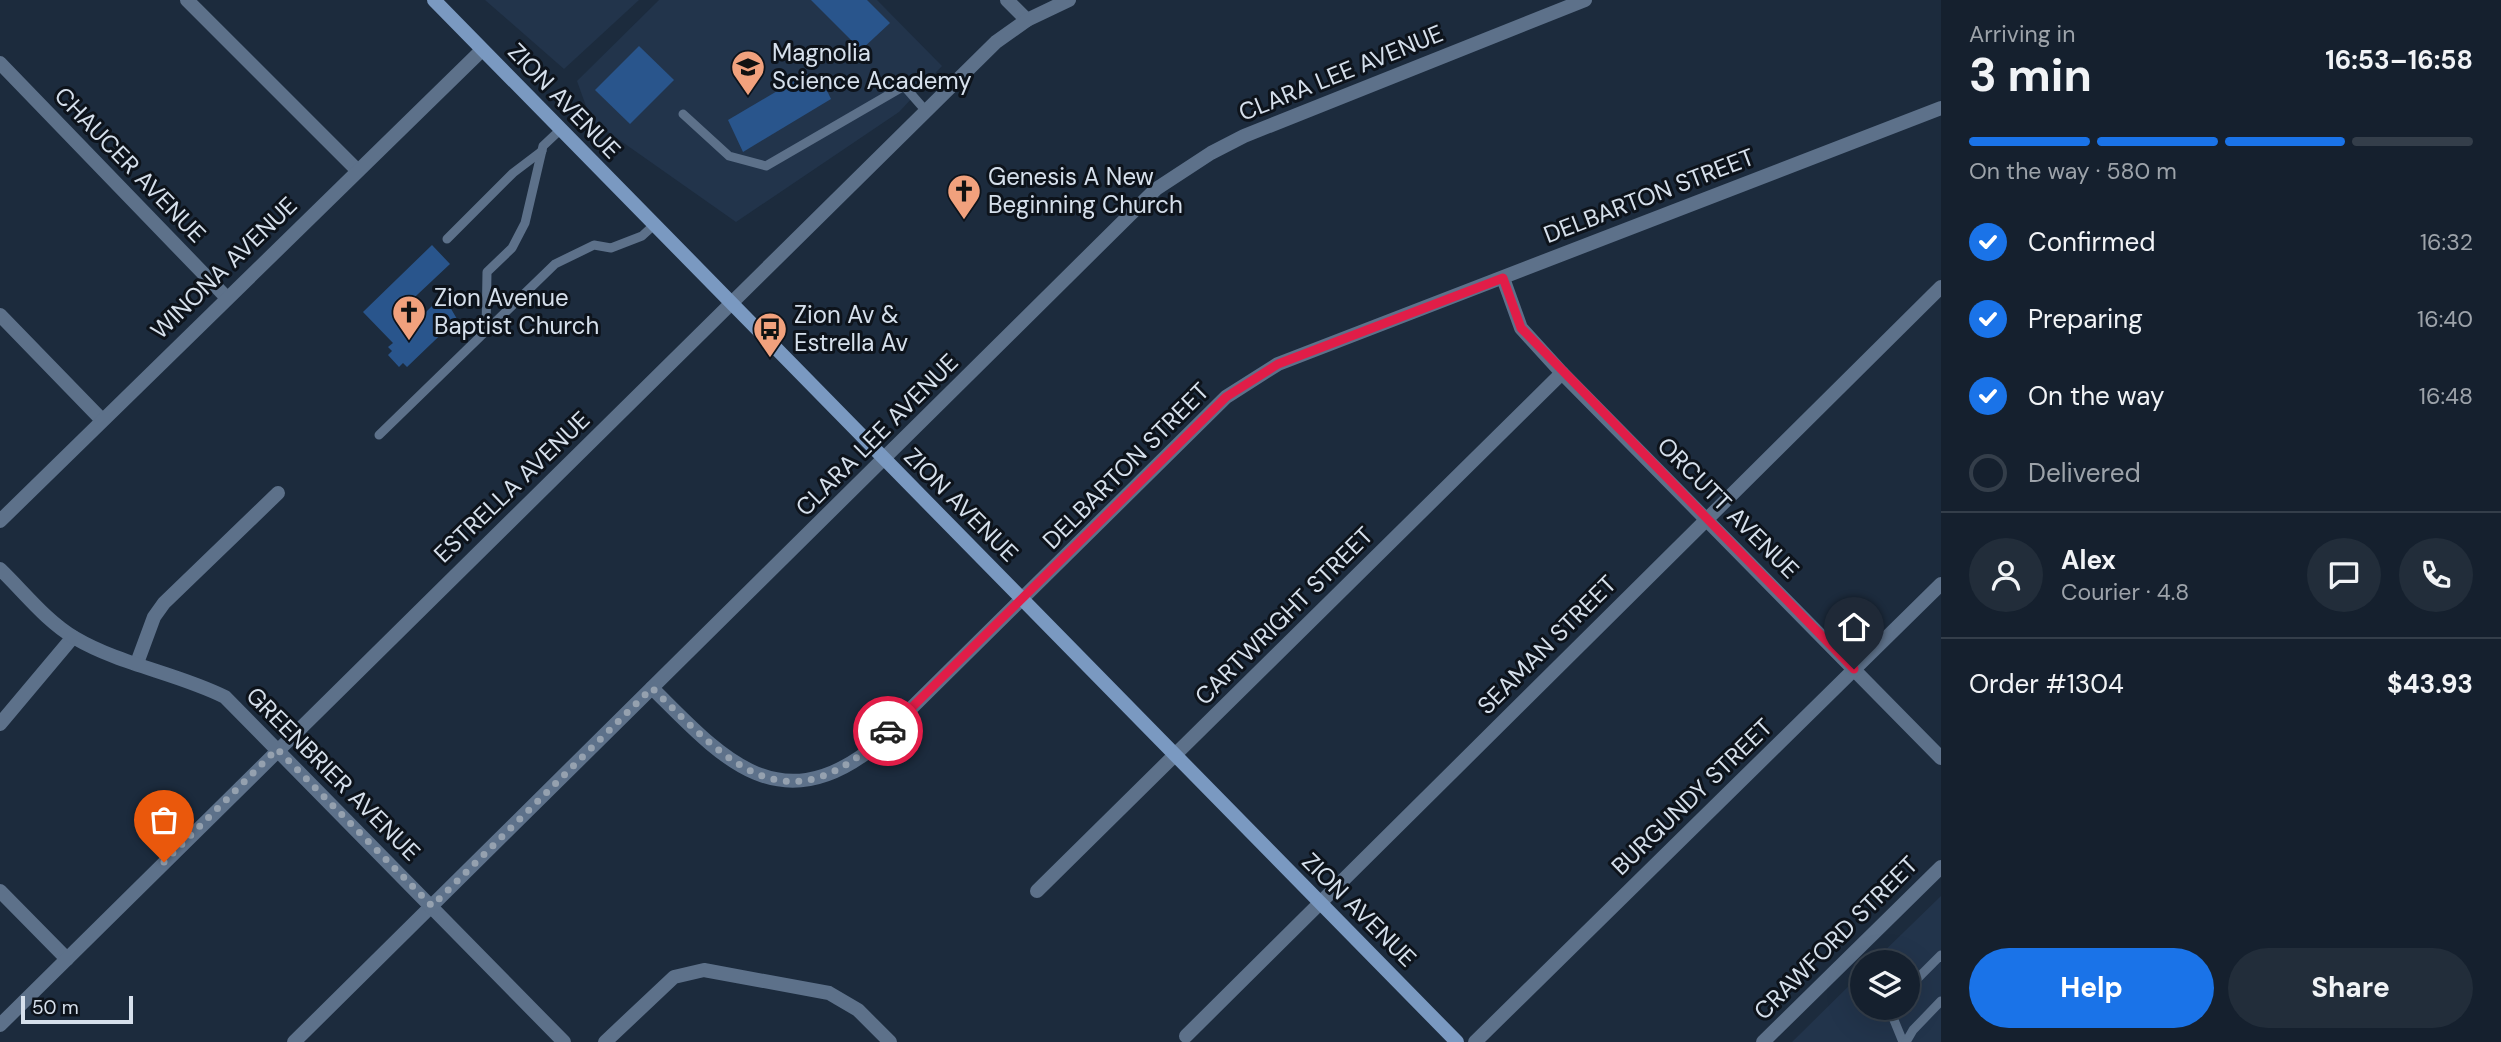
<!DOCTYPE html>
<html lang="en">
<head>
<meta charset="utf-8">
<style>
  :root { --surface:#15202e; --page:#222d3a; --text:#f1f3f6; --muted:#9da3aa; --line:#343e4a; --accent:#1a73e8 }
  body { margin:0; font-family:"DM Sans",sans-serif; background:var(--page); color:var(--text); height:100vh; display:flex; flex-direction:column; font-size:26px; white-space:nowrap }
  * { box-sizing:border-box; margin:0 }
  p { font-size:23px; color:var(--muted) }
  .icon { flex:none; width:38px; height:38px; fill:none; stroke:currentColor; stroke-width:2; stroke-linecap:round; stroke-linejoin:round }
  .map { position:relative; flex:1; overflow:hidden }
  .sheet { display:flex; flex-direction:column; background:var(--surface); width:560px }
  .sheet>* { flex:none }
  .controls { position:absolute; left:1850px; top:950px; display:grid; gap:14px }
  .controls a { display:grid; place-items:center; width:70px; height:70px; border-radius:50%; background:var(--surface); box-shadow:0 7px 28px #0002,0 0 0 2px var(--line); font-size:35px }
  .scale { position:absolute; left:21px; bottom:18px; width:112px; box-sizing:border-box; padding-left:7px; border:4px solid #d6e0ec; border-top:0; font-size:19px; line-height:24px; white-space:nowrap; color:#d6e0ec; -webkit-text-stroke:5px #0d131b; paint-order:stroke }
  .pin { position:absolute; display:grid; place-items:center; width:60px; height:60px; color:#fff; margin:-72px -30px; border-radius:50% 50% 50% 0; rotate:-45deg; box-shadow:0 0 7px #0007 }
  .pin .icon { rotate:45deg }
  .courier { position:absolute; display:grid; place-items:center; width:70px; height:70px; margin:-35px; border:5px solid #e11d48; border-radius:50%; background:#fff; color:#222; box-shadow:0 2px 9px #0007 }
  .summary em { font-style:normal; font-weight:700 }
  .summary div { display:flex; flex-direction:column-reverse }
  .summary { display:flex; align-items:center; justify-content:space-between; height:119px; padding:0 28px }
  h1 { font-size:46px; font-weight:700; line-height:52px }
  .bar { display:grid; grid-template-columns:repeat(4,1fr); gap:10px 7px; align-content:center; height:84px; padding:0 28px }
  .bar i { height:9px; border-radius:5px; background:var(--line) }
  .bar .on { background:var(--accent) }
  .bar p { grid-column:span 4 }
  .line { display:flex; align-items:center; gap:18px; padding:0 28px; border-top:2px solid var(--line) }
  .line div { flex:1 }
  .round { display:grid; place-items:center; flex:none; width:74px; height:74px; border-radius:37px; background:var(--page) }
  ol { padding:0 28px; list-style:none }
  li { display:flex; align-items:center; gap:21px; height:77px }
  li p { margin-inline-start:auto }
  li .icon { padding:7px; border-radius:50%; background:var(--accent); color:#fff; stroke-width:4 }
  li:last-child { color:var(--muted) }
  li i { width:38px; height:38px; border:4px solid var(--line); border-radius:50% }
  .cta { display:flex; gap:14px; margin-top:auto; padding:14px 28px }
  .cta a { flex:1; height:80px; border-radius:42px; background:var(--accent); color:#fff; font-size:28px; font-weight:700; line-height:80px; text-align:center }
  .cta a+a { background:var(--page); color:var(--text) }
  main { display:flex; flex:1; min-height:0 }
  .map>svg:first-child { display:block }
  .built { fill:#22344b }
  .building { fill:#29558c }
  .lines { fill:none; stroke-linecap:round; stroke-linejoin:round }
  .service { stroke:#5d718a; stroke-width:9 }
  .minor { stroke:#5d718a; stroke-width:14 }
  .tertiary { stroke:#5d718a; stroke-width:14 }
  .secondary { stroke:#7a99c1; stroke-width:14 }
  .done { stroke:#95a1af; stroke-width:7; stroke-dasharray:0 12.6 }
  .route { stroke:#e11d48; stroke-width:9 }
  .labels { text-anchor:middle; stroke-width:6; stroke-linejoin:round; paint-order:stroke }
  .poi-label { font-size:24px; fill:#d6e0ec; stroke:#0d131b; text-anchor:start }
  .street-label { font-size:24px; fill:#d6e0ec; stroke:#0d131b }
</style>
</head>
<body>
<main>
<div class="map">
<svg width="1941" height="1042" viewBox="0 0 1941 1042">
  <rect width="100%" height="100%" fill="#1c2b3d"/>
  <g class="built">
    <path d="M485,0H639L564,69Z"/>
    <path d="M659,0H877L942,66L899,112L736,222L591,120L577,81Z"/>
    <path d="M1941,896V1042H1792L1862,973V1008H1908V962H1873Z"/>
  </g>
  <g class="building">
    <path d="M811,0H867L890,23L861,50Z"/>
    <path d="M639,46L674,80L630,124L595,90Z"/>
    <path d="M806,74L820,76L831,99L743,152L728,120Z"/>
    <path d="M432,245L450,264L401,310L414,324L438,300L450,307L457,319L407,367L403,363L399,367L388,355L392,351L388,347L393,343L363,312Z"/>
  </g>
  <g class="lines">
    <g class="service">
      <path d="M683,114L729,156L766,166L904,86L926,111"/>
      <path d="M560,130L543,146L525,223L512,248L487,272L486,331L555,264L594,245L611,248L642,236L654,225"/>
      <path d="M447,239L513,173L542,151"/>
      <path d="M379,435L486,331"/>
      <path d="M1908,988L1941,955"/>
      <path d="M1893,1008L1894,1020L1903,1042"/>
      <path d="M1906,1042L1913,1030L1941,1001"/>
    </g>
    <g class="minor">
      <path d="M187,0L357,170"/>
      <path d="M1007,0L1027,20"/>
      <path d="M0,63L227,298"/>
      <path d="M1503,278L1521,328L1562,373L1941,758"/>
      <path d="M0,315L102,420"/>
      <path d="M0,521L482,50"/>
      <path d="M137,663L154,617L164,603L278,493"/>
      <path d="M652,688C716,751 773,821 866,753L1226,397L1278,364L1941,108"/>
      <path d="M0,724L73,637"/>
      <path d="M0,891L67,959"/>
      <path d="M1037,891L1562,373"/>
      <path d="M0,1025L996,42L1027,20L1069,0"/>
      <path d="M1186,1036L1941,287"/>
      <path d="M294,1042L1156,189L1211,153L1244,136L1585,0"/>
      <path d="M605,1042L674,977L704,970L829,993L858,1010L890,1042"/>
      <path d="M1475,1042L1941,584"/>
    </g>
    <g class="tertiary">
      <path d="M0,569C24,592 46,621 75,638C121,665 177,673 225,697L564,1042"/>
      <path d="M1763,1042L1941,867"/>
    </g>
    <path class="secondary" d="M434,0L1457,1042"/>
  </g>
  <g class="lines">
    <path class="done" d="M164,862L277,749L432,906L652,688C732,766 787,830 888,731"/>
    <path class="route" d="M888,731L1226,397L1278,364L1503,278L1521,328L1854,669"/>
  </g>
  <defs>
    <g id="school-pin" transform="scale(1.75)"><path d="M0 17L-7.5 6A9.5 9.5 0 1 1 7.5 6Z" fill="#f1a17d" stroke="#0d131b"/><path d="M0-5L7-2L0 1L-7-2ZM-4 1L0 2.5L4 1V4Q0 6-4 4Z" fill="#111"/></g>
    <g id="church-pin" transform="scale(1.75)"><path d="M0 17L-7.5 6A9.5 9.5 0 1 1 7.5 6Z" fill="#f1a17d" stroke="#0d131b"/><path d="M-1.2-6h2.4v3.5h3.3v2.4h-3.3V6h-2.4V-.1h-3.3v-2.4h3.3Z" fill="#111"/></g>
    <g id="bus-pin" transform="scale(1.75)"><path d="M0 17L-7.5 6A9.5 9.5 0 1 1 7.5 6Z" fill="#f1a17d" stroke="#0d131b"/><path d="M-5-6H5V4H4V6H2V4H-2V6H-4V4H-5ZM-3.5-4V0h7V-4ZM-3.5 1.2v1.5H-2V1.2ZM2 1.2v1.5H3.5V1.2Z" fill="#111"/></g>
  </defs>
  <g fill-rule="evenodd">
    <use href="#school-pin" x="748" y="67"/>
    <use href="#church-pin" x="964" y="191"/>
    <use href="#church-pin" x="409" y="312"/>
    <use href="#bus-pin" x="770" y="329"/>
  </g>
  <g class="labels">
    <g class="poi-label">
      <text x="772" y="61">Magnolia<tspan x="772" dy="28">Science Academy</tspan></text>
      <text x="988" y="185">Genesis A New<tspan x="988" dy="28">Beginning Church</tspan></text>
      <text x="434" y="306">Zion Avenue<tspan x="434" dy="28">Baptist Church</tspan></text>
      <text x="794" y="323">Zion Av &amp;<tspan x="794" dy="28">Estrella Av</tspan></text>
    </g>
    <g class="street-label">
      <text transform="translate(1341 73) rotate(-22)" y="8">CLARA LEE AVENUE</text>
      <text transform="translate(564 101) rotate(46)" y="8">ZION AVENUE</text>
      <text transform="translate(130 165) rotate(46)" y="8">CHAUCER AVENUE</text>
      <text transform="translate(1649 196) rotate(-21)" y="8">DELBARTON STREET</text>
      <text transform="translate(224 268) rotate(-44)" y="8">WINONA AVENUE</text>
      <text transform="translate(877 435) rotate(-45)" y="8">CLARA LEE AVENUE</text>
      <text transform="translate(1126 466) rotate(-45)" y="8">DELBARTON STREET</text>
      <text transform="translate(512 487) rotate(-44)" y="8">ESTRELLA AVENUE</text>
      <text transform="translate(961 505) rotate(45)" y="8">ZION AVENUE</text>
      <text transform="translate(1728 508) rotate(45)" y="8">ORCUTT AVENUE</text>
      <text transform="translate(1284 616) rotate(-45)" y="8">CARTWRIGHT STREET</text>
      <text transform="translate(1547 645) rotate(-45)" y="8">SEAMAN STREET</text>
      <text transform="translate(333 774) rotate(45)" y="8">GREENBRIER AVENUE</text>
      <text transform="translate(1692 797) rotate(-44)" y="8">BURGUNDY STREET</text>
      <text transform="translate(1359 910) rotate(45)" y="8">ZION AVENUE</text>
      <text transform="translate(1836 938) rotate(-45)" y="8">CRAWFORD STREET</text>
    </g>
  </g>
</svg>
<div class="controls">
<a><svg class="icon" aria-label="layers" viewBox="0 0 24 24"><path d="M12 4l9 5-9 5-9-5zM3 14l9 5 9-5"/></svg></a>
</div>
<div class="scale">50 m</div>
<div class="pin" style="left:164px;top:862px;background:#ea580c"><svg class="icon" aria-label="bag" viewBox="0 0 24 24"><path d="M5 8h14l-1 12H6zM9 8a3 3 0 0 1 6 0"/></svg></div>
<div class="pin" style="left:1854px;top:669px;background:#1f2937"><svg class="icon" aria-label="home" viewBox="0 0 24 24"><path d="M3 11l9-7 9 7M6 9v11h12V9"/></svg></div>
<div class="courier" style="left:888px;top:731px"><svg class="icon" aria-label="car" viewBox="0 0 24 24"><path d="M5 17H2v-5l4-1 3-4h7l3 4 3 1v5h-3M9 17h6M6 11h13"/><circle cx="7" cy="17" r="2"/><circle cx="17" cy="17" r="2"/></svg></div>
</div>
<section class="sheet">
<div class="summary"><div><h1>3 min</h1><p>Arriving in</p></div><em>16:53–16:58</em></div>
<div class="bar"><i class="on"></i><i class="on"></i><i class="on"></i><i></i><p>On the way · 580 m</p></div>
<ol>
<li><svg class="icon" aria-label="check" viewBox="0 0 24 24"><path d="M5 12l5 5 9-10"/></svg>Confirmed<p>16:32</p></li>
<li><svg class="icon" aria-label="check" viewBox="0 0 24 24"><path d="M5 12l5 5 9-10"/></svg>Preparing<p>16:40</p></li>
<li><svg class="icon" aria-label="check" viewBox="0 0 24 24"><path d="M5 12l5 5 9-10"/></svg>On the way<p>16:48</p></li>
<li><i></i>Delivered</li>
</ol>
<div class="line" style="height:126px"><a class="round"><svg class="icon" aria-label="person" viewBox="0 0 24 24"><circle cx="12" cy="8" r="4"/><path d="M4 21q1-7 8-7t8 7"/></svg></a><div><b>Alex</b><p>Courier · 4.8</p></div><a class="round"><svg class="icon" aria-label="chat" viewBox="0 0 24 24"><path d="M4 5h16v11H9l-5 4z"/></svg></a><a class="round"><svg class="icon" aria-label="phone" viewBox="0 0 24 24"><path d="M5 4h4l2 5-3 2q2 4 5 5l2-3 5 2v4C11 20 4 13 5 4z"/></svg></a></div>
<div class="line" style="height:91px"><div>Order #1304</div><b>$43.93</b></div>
<div class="cta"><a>Help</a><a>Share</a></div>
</section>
</main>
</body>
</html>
